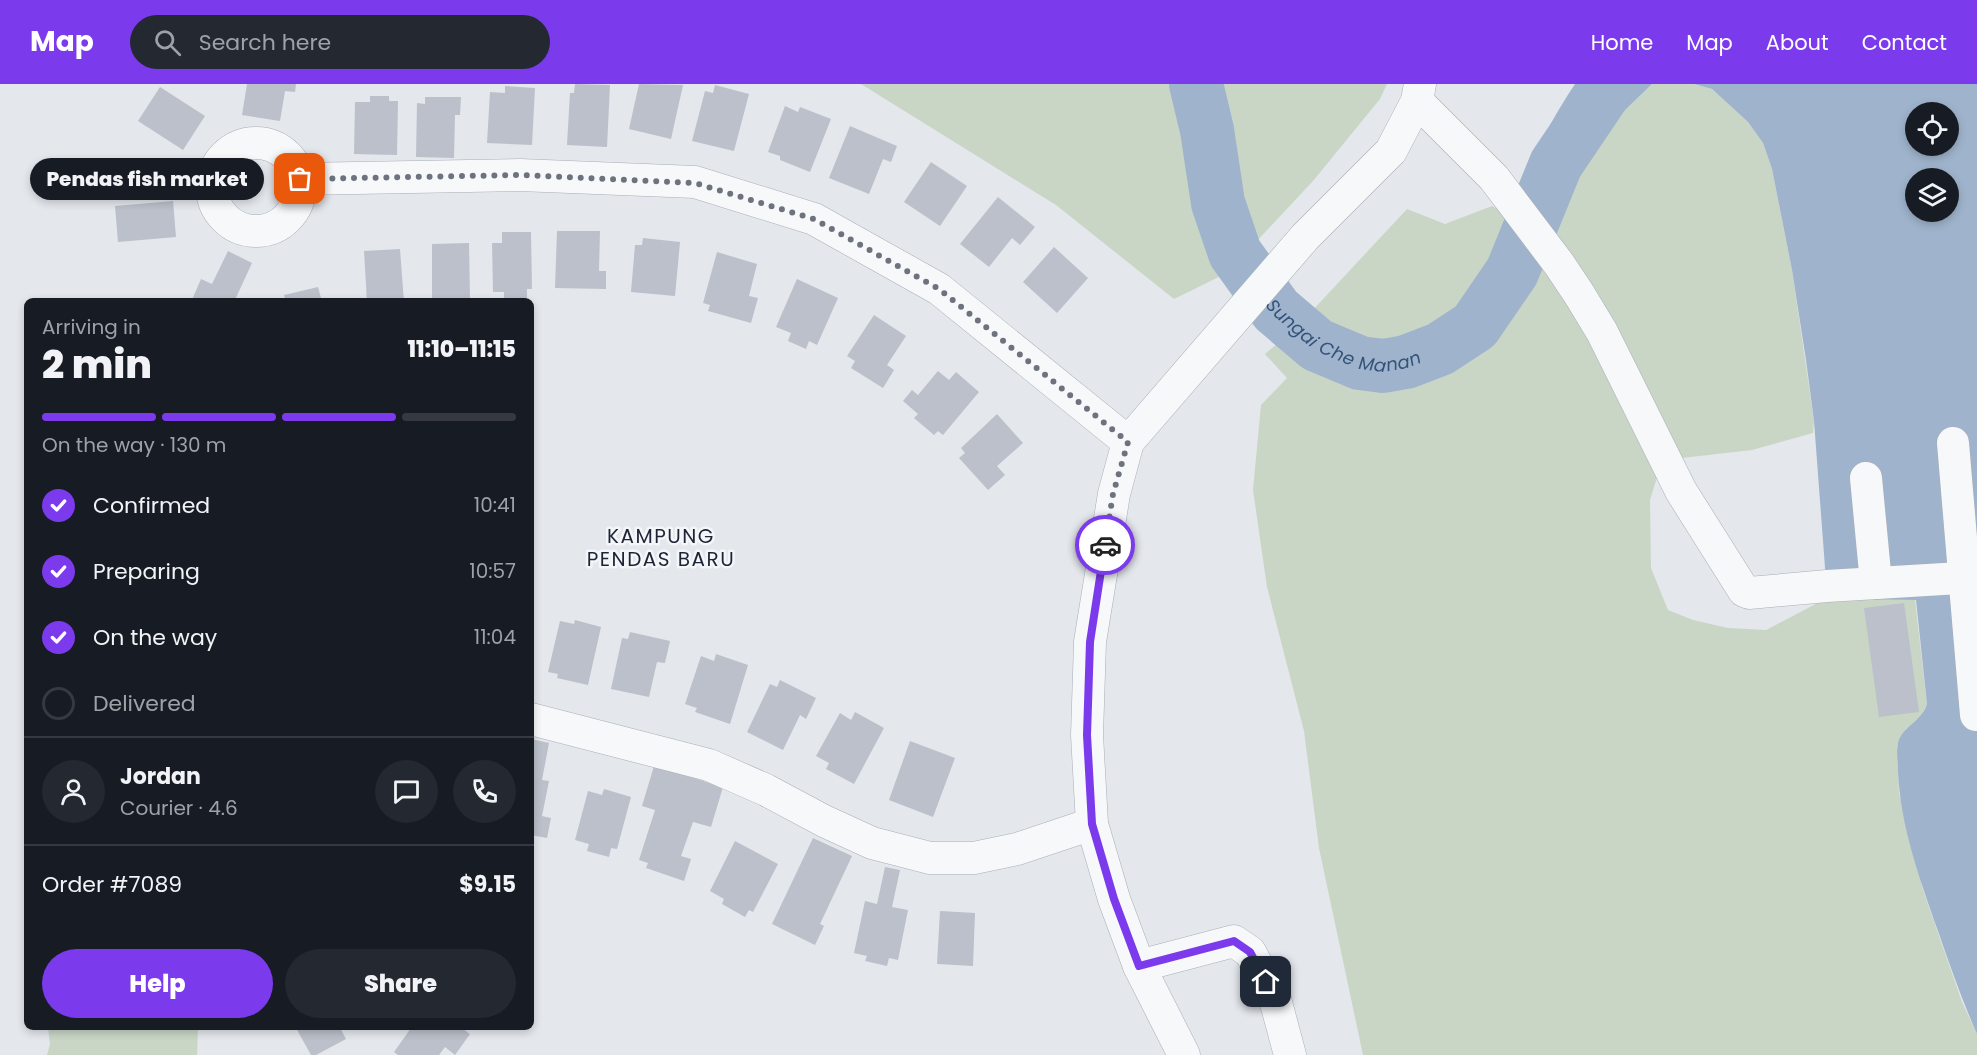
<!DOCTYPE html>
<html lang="en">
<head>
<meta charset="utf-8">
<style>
  :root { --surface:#171b24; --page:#242831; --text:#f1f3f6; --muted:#9ea1a6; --line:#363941; --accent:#7c3aed }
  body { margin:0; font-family:Poppins,sans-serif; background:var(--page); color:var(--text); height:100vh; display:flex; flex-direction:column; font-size:22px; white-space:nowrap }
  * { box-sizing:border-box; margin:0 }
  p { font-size:20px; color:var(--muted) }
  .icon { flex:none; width:33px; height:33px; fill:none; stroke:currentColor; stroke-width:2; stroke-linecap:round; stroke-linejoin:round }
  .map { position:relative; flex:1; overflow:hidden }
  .side { position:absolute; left:24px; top:214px; width:510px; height:732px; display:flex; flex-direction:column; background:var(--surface); border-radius:9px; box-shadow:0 3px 9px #0003 }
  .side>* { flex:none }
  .tools { position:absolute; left:1905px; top:18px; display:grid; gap:12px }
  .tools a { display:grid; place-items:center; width:54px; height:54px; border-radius:50%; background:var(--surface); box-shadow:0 3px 9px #0003; font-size:30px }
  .pin { position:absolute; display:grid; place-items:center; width:51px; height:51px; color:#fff; margin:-26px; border-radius:12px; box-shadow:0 3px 9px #0006 }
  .courier { position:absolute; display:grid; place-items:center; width:60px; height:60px; margin:-30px; border:4px solid #7c3aed; border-radius:50%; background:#fff; color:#222; box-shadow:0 2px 8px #0007 }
  .bubble { position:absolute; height:42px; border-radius:21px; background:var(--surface); box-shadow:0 3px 9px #0003; font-size:20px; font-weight:800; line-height:42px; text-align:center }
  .head em { font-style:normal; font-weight:800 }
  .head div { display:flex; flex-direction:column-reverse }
  .head { display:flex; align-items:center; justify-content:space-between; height:102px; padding:0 18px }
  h1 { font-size:39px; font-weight:800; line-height:45px }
  .bar { display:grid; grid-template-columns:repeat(4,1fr); gap:9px 6px; align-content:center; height:72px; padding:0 18px }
  .bar i { height:8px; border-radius:4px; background:var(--line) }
  .bar .selected { background:var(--accent) }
  .bar p { grid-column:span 4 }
  .line { display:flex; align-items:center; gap:15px; padding:0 18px; border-top:2px solid var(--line) }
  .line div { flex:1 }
  .round { display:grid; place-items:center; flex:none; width:63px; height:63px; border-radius:32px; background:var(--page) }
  ol { padding:0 18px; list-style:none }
  li { display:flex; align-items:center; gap:18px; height:66px }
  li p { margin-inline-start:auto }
  li .icon { padding:6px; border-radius:50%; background:var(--accent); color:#fff; stroke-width:4 }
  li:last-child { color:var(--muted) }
  li i { width:33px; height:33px; border:3px solid var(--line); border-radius:50% }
  .cta { display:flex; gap:12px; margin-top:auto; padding:12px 18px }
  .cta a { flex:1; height:69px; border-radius:36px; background:var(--accent); color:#fff; font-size:24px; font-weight:800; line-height:69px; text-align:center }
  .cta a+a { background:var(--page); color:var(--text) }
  header { display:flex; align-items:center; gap:36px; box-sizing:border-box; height:84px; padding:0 30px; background:var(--accent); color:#fff }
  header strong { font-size:28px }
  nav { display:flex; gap:33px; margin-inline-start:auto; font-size:21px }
  .search { width:420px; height:54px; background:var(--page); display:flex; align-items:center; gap:15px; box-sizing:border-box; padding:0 21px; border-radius:33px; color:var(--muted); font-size:22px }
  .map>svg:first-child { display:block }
  .green { fill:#c9d6c5 }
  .water { fill:#9fb4cc; fill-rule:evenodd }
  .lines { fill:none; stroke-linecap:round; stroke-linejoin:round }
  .river { stroke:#9fb4cc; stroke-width:54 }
  .building { fill:#bbc0ca }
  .minor-casing { stroke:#a9aeb7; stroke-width:33 }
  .minor { stroke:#f7f8fa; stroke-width:32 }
  .done { stroke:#6c737f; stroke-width:6; stroke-dasharray:0 10.8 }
  .route { stroke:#7c3aed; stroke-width:8 }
  .labels { text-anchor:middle; stroke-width:5; stroke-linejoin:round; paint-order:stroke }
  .water-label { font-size:18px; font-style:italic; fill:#34527a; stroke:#f4f6f9 }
  .quarter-label { font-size:20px; letter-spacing:1.5px; fill:#1d2536; stroke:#f4f6f9 }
</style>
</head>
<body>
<header>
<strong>Map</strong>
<div class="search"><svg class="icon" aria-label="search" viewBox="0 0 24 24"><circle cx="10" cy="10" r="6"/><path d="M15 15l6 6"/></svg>Search here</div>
<nav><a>Home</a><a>Map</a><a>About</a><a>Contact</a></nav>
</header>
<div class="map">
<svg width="1977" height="971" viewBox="0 0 1977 971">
  <rect width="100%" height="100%" fill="#e4e7ec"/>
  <g class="green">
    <path d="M861,0H1387L1380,15L1313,97L1227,189L1174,215L1056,121Z"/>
    <path d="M1652,0H1694L1712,5L1748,38L1763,59L1772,85L1792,186L1814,337L1813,349L1752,366L1682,374L1658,390L1650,416L1651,484L1668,526L1693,536L1728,544L1766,546L1829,513L1835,515L1915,516L1927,620L1921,633L1906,645L1900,655L1897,662L1899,709L1923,806L1962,918L1977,950V971H1363L1319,764L1304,647L1267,503L1253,406L1261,321L1287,294L1265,270L1297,243L1407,125L1445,140L1492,122L1505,129L1570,94L1593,57Z"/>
    <path d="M48,944H198L197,971H47L50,960Z"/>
  </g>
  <g class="water">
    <path d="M1575,0H1652L1593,57L1570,94L1560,99C1550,95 1540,88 1539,76C1538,56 1564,17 1575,0Z"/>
    <path d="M1694,0H1977V950C1962,916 1950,882 1938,847C1920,796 1900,741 1898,687C1898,678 1896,668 1898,659C1903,641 1921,639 1927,620L1916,516L1835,515L1827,510L1814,337L1806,276L1792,186L1772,85L1763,59L1748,38L1712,5ZM1916,28H1948V62H1916ZM1916,94H1948V128H1916Z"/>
  </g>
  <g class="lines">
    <path class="river" id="s1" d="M1196,0L1207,46L1218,119L1235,169L1276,226L1317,261L1360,279L1383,282L1406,278L1440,265L1475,242L1512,188L1556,80L1610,0"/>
  </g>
  <g class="building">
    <path d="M247,0H296L295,8L285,7L280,37L242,31Z"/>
    <path d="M575,0L610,1L607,63L567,61L570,9H574Z"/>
    <path d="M639,0L683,1L671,55L629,45Z"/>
    <path d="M715,1L749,10L734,67L692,57L705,7L713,9Z"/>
    <path d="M505,2L535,4L532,61L487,59L490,8L505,9Z"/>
    <path d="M160,3L205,32L183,66L138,37Z"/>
    <path d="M370,12H389V17H398L397,71L354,70L355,18H370Z"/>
    <path d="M425,13H461L460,31H455L454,74L416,73L417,19L425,20Z"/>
    <path d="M785,22L798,28L800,23L831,35L810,88L780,76V72L768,68Z"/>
    <path d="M850,42L897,62L891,78L883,75L869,110L829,94Z"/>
    <path d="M931,78L967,102L940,142L904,118Z"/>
    <path d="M998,113L1035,143L1020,161L1012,154L989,183L960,160Z"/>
    <path d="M173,117L176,153L118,158L115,122Z"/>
    <path d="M557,147H600L599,187H606V205L555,204Z"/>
    <path d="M502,148H531L532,205H527V216H504V208H493L492,159H502Z"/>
    <path d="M643,154L680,158L675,212L631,208L635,161H642Z"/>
    <path d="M469,159L470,216H432V160Z"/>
    <path d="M1054,163L1088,194L1057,229L1023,198Z"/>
    <path d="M400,165L404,218H367L364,167Z"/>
    <path d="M228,167L252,179L234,218H191L201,195L212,200Z"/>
    <path d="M717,168L757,180L749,212L758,214L751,239L708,227L710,221L703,219Z"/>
    <path d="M797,195L838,214L817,261L809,257L806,265L788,257L791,249L776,243Z"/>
    <path d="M318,203L322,218H286L284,211Z"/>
    <path d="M874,231L906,252L887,281L894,286L883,304L851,284L855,277L847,272Z"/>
    <path d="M938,287L949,296L956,288L979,308L943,351L938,347L934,351L914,334L918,330L903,317L912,306L918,311Z"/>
    <path d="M997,330L1023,359L997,382L1005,391L988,406L959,374L965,369L961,364Z"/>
    <path d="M1904,519L1919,628L1879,633L1864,524Z"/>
    <path d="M575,536L601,543L588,601L557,594L558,590L548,588L560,537L574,540Z"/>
    <path d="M630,548L670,557L665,579L657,578L649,613L611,605L622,554L628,555Z"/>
    <path d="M716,570L748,581L730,640L695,628L697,624L685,620L701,572L714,577Z"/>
    <path d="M780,596L816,614L806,635L800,631L783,666L747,648L770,600L777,603Z"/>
    <path d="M855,628L884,644L854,700L826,685L829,679L816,672L840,629L851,636Z"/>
    <path d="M531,655L549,659L542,696L549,697L542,732L551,734L547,754L531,751Z"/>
    <path d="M910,657L955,674L933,733L889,716Z"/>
    <path d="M654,682L723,703L711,743L693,738L681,772L691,775L684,797L646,784L648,779L639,776L655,726L642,722Z"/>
    <path d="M604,705L631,713L617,765L611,764L609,773L587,767L589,760L575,756L588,707L602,711Z"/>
    <path d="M813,754L852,772L820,840L824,842L815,861L772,840Z"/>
    <path d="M735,757L778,780L753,828L749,826L745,833L722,820L724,815L710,807Z"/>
    <path d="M885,783L900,786L892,823L908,826L898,876L889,874L887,882L865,877L867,872L854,869L865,817L877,820Z"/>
    <path d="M940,827L975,829L973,882L937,880Z"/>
    <path d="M296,944H340L346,955L316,971H311Z"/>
    <path d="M411,944H462L470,950L455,971L445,963L439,971H398L394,968Z"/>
  </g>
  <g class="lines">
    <g class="minor-casing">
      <g id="minor">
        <path d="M1417,17L1494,94L1559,180L1579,210L1602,248L1681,407L1744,507L1749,509L1827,502L1977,493"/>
        <circle cx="256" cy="103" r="44"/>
        <path d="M300,95L520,91L695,98L814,135L939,205L1128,358"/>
        <path d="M1953,359L1976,631"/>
        <path d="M1866,394L1876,499"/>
        <path d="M531,635L709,681L766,706L824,737L872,759L930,774H974L1017,765L1092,740"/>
        <path d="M1139,882L1234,857L1250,868L1275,915L1290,971"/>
        <path d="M1184,971L1139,882L1114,815L1092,740L1087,651L1090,558L1114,410L1128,358L1305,153L1391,67L1417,17L1420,0"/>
      </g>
    </g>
    <use href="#minor" class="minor"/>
  </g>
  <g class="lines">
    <path class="done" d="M300,95L520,91L695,99L814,135L939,205L1128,358L1113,410L1105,461"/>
    <path class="route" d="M1105,461L1090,558L1087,651L1092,740L1114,815L1139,882L1234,857L1250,868L1266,898"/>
  </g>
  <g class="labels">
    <g class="water-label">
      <text dy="6" stroke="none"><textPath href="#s1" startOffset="320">Sungai Che Manan</textPath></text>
    </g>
    <g class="quarter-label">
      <text x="661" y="459">KAMPUNG<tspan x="661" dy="23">PENDAS BARU</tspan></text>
    </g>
  </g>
</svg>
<div class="tools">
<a><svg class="icon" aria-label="locate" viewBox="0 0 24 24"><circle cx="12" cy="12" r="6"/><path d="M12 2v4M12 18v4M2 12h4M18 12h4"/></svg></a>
<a><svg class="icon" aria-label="layers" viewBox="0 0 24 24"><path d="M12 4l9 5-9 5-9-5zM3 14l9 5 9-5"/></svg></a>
</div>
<div class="pin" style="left:300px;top:95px;background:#ea580c"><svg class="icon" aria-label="bag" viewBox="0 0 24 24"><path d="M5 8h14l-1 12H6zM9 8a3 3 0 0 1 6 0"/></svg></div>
<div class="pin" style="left:1266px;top:898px;background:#1f2937"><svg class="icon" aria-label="home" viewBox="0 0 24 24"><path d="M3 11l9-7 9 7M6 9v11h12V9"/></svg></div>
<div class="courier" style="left:1105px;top:461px"><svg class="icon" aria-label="car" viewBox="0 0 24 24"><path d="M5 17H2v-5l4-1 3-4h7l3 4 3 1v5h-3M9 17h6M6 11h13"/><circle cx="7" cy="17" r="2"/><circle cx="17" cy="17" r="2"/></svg></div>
<div class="bubble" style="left:30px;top:74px;width:234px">Pendas fish market</div>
<section class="side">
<div class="head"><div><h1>2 min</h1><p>Arriving in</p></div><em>11:10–11:15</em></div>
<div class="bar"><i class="selected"></i><i class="selected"></i><i class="selected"></i><i></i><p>On the way · 130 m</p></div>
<ol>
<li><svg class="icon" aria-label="check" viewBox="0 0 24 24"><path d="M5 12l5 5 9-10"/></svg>Confirmed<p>10:41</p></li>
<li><svg class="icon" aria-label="check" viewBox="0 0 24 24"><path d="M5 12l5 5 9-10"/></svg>Preparing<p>10:57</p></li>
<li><svg class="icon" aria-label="check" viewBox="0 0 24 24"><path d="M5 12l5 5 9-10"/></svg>On the way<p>11:04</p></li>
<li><i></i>Delivered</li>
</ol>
<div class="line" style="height:108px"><a class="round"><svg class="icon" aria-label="person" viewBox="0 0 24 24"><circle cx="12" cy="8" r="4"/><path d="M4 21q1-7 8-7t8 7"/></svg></a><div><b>Jordan</b><p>Courier · 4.6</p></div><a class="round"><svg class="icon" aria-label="chat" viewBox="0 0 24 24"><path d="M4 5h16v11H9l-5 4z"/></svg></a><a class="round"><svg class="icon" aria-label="phone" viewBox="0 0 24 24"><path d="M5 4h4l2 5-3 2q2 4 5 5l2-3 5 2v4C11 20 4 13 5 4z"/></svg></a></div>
<div class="line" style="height:78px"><div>Order #7089</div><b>$9.15</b></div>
<div class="cta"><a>Help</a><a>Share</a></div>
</section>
</div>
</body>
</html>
